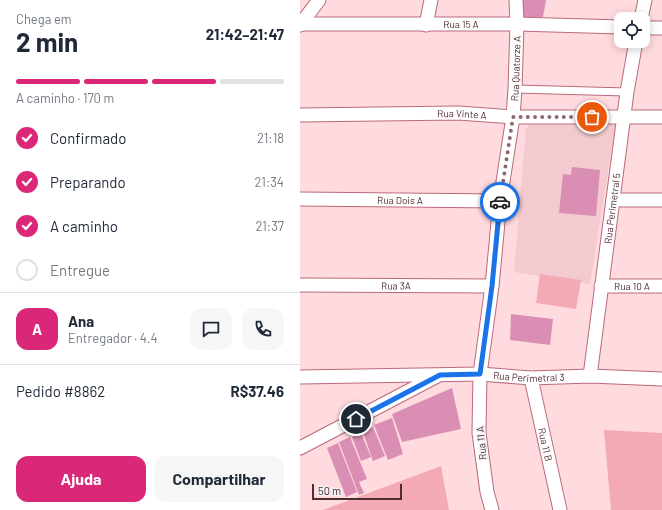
<!DOCTYPE html>
<html lang="pt">
<head>
<meta charset="utf-8">
<style>
  :root { --surface:#fff; --page:#f6f6f7; --text:#1f2937; --muted:#747a83; --line:#e0e1e3; --accent:#db2777 }
  body { margin:0; font-family:Barlow,sans-serif; background:var(--page); color:var(--text); height:100vh; display:flex; flex-direction:column; font-size:15px; white-space:nowrap }
  * { box-sizing:border-box; margin:0 }
  p { font-size:13px; color:var(--muted) }
  .icon { flex:none; width:22px; height:22px; fill:none; stroke:currentColor; stroke-width:2; stroke-linecap:round; stroke-linejoin:round }
  .map { position:relative; flex:1; overflow:hidden }
  .drawer { display:flex; flex-direction:column; background:var(--surface); width:300px }
  .drawer>* { flex:none }
  .buttons { position:absolute; left:314px; top:12px; display:grid; gap:8px }
  .buttons a { display:grid; place-items:center; width:36px; height:36px; border-radius:8px; background:var(--surface); box-shadow:0 2px 10px #0003; font-size:20px }
  .scale { position:absolute; left:12px; bottom:10px; width:90px; box-sizing:border-box; padding-left:4px; border:2px solid #4f2c32; border-top:0; font-size:11px; line-height:14px; white-space:nowrap; color:#4f2c32; -webkit-text-stroke:3px #f2f2f2; paint-order:stroke }
  .pin { position:absolute; display:grid; place-items:center; width:34px; height:34px; color:#fff; margin:-17px; border:2px solid #fff; border-radius:50%; box-shadow:0 1px 4px #0007 }
  .courier { position:absolute; display:grid; place-items:center; width:40px; height:40px; margin:-20px; border:3px solid #1a73e8; border-radius:50%; background:#fff; color:#222; box-shadow:0 1px 5px #0007 }
  .head em { font-style:normal; font-weight:700 }
  .head div { display:flex; flex-direction:column-reverse }
  .head { display:flex; align-items:center; justify-content:space-between; height:68px; padding:0 16px }
  h1 { font-size:26px; font-weight:700; line-height:30px }
  .bar { display:grid; grid-template-columns:repeat(4,1fr); gap:6px 4px; align-content:center; height:48px; padding:0 16px }
  .bar i { height:5px; border-radius:3px; background:var(--line) }
  .bar .active { background:var(--accent) }
  .bar p { grid-column:span 4 }
  .line { display:flex; align-items:center; gap:10px; padding:0 16px; border-top:1px solid var(--line) }
  .line div { flex:1 }
  .round { display:grid; place-items:center; flex:none; width:42px; height:42px; border-radius:12px; background:var(--page) }
  ol { padding:0 16px; list-style:none }
  li { display:flex; align-items:center; gap:12px; height:44px }
  li p { margin-inline-start:auto }
  li .icon { padding:4px; border-radius:50%; background:var(--accent); color:#fff; stroke-width:4 }
  li:last-child { color:var(--muted) }
  li i { width:22px; height:22px; border:2px solid var(--line); border-radius:50% }
  .action { display:flex; gap:8px; margin-top:auto; padding:8px 16px }
  .action a { flex:1; height:46px; border-radius:12px; background:var(--accent); color:#fff; font-size:16px; font-weight:700; line-height:46px; text-align:center }
  .action a+a { background:var(--page); color:var(--text) }
  main { display:flex; flex:1; min-height:0 }
  .map>svg:first-child { display:block }
  .built { fill:#f2cacf }
  .green { fill:#f3aab5 }
  .building { fill:#da8eb3 }
  .lines { fill:none; stroke-linecap:round; stroke-linejoin:round }
  .lane-casing { stroke:#ba6a78; stroke-width:9 }
  .street-casing { stroke:#ba6a78; stroke-width:15 }
  .lane { stroke:#fff; stroke-width:7 }
  .street { stroke:#fff; stroke-width:13 }
  .done { stroke:#8d696f; stroke-width:4; stroke-dasharray:0 7.2 }
  .route { stroke:#1a73e8; stroke-width:5 }
  .labels { text-anchor:middle; stroke-width:3; stroke-linejoin:round; paint-order:stroke }
  .street-label { font-size:10px; fill:#4f2c32; stroke:#f2f2f2 }
</style>
</head>
<body>
<main>
<section class="drawer">
<div class="head"><div><h1>2 min</h1><p>Chega em</p></div><em>21:42–21:47</em></div>
<div class="bar"><i class="active"></i><i class="active"></i><i class="active"></i><i></i><p>A caminho · 170 m</p></div>
<ol>
<li><svg class="icon" aria-label="check" viewBox="0 0 24 24"><path d="M5 12l5 5 9-10"/></svg>Confirmado<p>21:18</p></li>
<li><svg class="icon" aria-label="check" viewBox="0 0 24 24"><path d="M5 12l5 5 9-10"/></svg>Preparando<p>21:34</p></li>
<li><svg class="icon" aria-label="check" viewBox="0 0 24 24"><path d="M5 12l5 5 9-10"/></svg>A caminho<p>21:37</p></li>
<li><i></i>Entregue</li>
</ol>
<div class="line" style="height:72px"><b class="round" style="background:var(--accent);color:#fff">A</b><div><b>Ana</b><p>Entregador · 4.4</p></div><a class="round"><svg class="icon" aria-label="chat" viewBox="0 0 24 24"><path d="M4 5h16v11H9l-5 4z"/></svg></a><a class="round"><svg class="icon" aria-label="phone" viewBox="0 0 24 24"><path d="M5 4h4l2 5-3 2q2 4 5 5l2-3 5 2v4C11 20 4 13 5 4z"/></svg></a></div>
<div class="line" style="height:52px"><div>Pedido #8862</div><b>R$37.46</b></div>
<div class="action"><a>Ajuda</a><a>Compartilhar</a></div>
</section>
<div class="map">
<svg width="362" height="510" viewBox="0 0 362 510">
  <rect width="100%" height="100%" fill="#ffdadf"/>
  <path class="built" d="M233,122H316L290,284L214,272L226,128Z"/>
  <g class="green">
    <path d="M240,274L281,280L276,309L236,303Z"/>
    <path d="M304,430L362,433V510H311Z"/>
    <path d="M141,466L149,510H23Z"/>
  </g>
  <g class="building">
    <path d="M221,0H246L243,17H223Z"/>
    <path d="M272,167L300,170L296,216L259,213L263,174L271,175Z"/>
    <path d="M211,314L253,319L250,345L210,340Z"/>
    <path d="M152,388L161,429L102,442L92,414Z"/>
    <path d="M92,418L103,454L88,460L74,425Z"/>
    <path d="M73,427L85,456L73,461L63,432Z"/>
    <path d="M61,433L71,457L61,461L52,437Z"/>
    <path d="M50,437L67,479L59,482L64,493L59,495L39,442Z"/>
    <path d="M38,443L57,492L46,497L27,448Z"/>
  </g>
  <g class="lines">
    <g class="lane-casing">
      <path id="lane" d="M215,89L327,92"/>
    </g>
    <g class="street-casing">
      <g id="street">
        <path d="M341,19L345,0"/>
        <path id="s1" d="M0,24H217L321,27"/>
        <path d="M0,25L19,0"/>
        <path d="M126,25L131,0"/>
        <path d="M343,28H362"/>
        <path id="s2" d="M0,115L158,113L213,117H362"/>
        <path id="s3" d="M0,199L200,201"/>
        <path d="M313,200H362"/>
        <path id="s4" d="M0,285L192,286"/>
        <path id="s5" d="M301,286H362"/>
        <path id="s6" d="M290,376L327,92L336,41"/>
        <path id="s7" d="M0,377L180,374L231,378L290,376L362,379"/>
        <path id="s8" d="M231,378L260,510"/>
        <path d="M0,448L137,376"/>
        <path id="s9" d="M192,510L187,492L179,433L180,374L192,286L200,201L213,117L215,89L217,24L216,0"/>
      </g>
    </g>
    <use href="#lane" class="lane"/>
    <use href="#street" class="street"/>
  </g>
  <g class="lines">
    <path class="done" d="M200,202L213,117H292"/>
    <path class="route" d="M56,419L140,375L180,374L192,286L200,202"/>
  </g>
  <g class="labels">
    <g class="street-label">
      <text dy="4" stroke="none"><textPath href="#s1" startOffset="161">Rua 15 A</textPath></text>
      <text dy="4" stroke="none"><textPath href="#s9" startOffset="445">Rua Quatorze A</textPath></text>
      <text dy="4" stroke="none"><textPath href="#s2" startOffset="162">Rua Vinte A</textPath></text>
      <text dy="4" stroke="none"><textPath href="#s3" startOffset="100">Rua Dois A</textPath></text>
      <text dy="4" stroke="none"><textPath href="#s6" startOffset="169">Rua Perimetral 5</textPath></text>
      <text dy="4" stroke="none"><textPath href="#s4" startOffset="96">Rua 3A</textPath></text>
      <text dy="4" stroke="none"><textPath href="#s5" startOffset="31">Rua 10 A</textPath></text>
      <text dy="4" stroke="none"><textPath href="#s7" startOffset="229">Rua Perimetral 3</textPath></text>
      <text transform="translate(181 443) rotate(-95)" y="4">Rua 11 A</text>
      <text dy="4" stroke="none"><textPath href="#s8" startOffset="68">Rua 11 B</textPath></text>
    </g>
  </g>
</svg>
<div class="buttons">
<a><svg class="icon" aria-label="locate" viewBox="0 0 24 24"><circle cx="12" cy="12" r="6"/><path d="M12 2v4M12 18v4M2 12h4M18 12h4"/></svg></a>
</div>
<div class="scale">50 m</div>
<div class="pin" style="left:292px;top:117px;background:#ea580c"><svg class="icon" aria-label="bag" viewBox="0 0 24 24"><path d="M5 8h14l-1 12H6zM9 8a3 3 0 0 1 6 0"/></svg></div>
<div class="pin" style="left:56px;top:419px;background:#1f2937"><svg class="icon" aria-label="home" viewBox="0 0 24 24"><path d="M3 11l9-7 9 7M6 9v11h12V9"/></svg></div>
<div class="courier" style="left:200px;top:202px"><svg class="icon" aria-label="car" viewBox="0 0 24 24"><path d="M5 17H2v-5l4-1 3-4h7l3 4 3 1v5h-3M9 17h6M6 11h13"/><circle cx="7" cy="17" r="2"/><circle cx="17" cy="17" r="2"/></svg></div>
</div>
</main>
</body>
</html>
